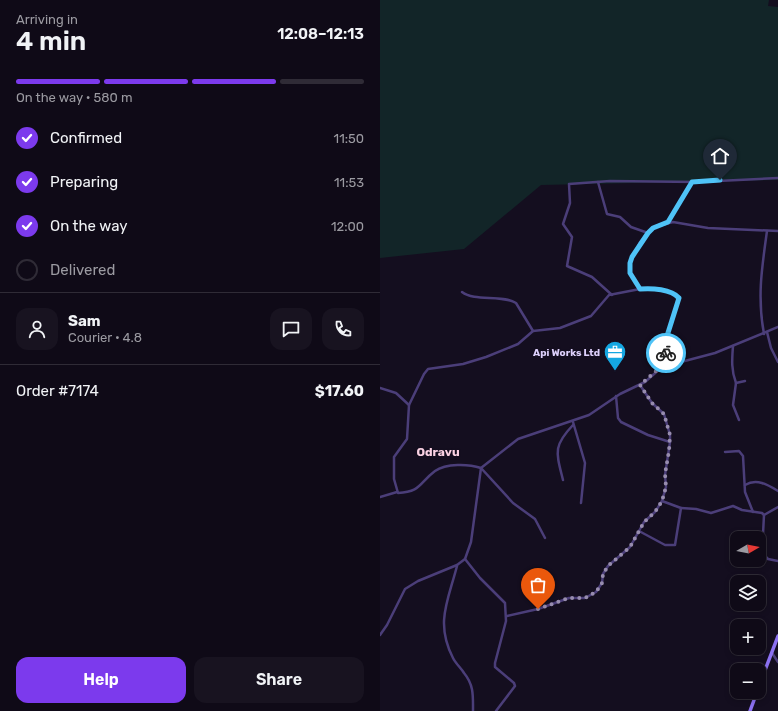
<!DOCTYPE html>
<html lang="en">
<head>
<meta charset="utf-8">
<style>
  :root { --surface:#0f0a17; --page:#181320; --text:#f1f3f6; --muted:#9b9aa1; --line:#2f2b36; --accent:#7c3aed }
  body { margin:0; font-family:Rubik,sans-serif; background:var(--page); color:var(--text); height:100vh; display:flex; flex-direction:column; font-size:15px; white-space:nowrap }
  * { box-sizing:border-box; margin:0 }
  p { font-size:13px; color:var(--muted) }
  .icon { flex:none; width:22px; height:22px; fill:none; stroke:currentColor; stroke-width:2; stroke-linecap:round; stroke-linejoin:round }
  .map { position:relative; flex:1; overflow:hidden }
  .panel { display:flex; flex-direction:column; background:var(--surface); width:380px }
  .panel>* { flex:none }
  .needle { width:26px; rotate:80deg }
  .controls { position:absolute; left:350px; top:531px; display:grid; gap:8px }
  .controls a { display:grid; place-items:center; width:36px; height:36px; border-radius:8px; background:var(--surface); box-shadow:0 2px 6px #0003,0 0 0 1px var(--line); font-size:20px }
  .pin { position:absolute; display:grid; place-items:center; width:34px; height:34px; color:#fff; margin:-41px -17px; border-radius:50% 50% 50% 0; rotate:-45deg; box-shadow:0 0 4px #0007 }
  .pin .icon { rotate:45deg }
  .courier { position:absolute; display:grid; place-items:center; width:40px; height:40px; margin:-20px; border:3px solid #4fc3f7; border-radius:50%; background:#fff; color:#222; box-shadow:0 1px 5px #0007 }
  .headline em { font-style:normal; font-weight:600 }
  .headline div { display:flex; flex-direction:column-reverse }
  .headline { display:flex; align-items:center; justify-content:space-between; height:68px; padding:0 16px }
  h1 { font-size:26px; font-weight:600; line-height:30px }
  .bar { display:grid; grid-template-columns:repeat(4,1fr); gap:6px 4px; align-content:center; height:48px; padding:0 16px }
  .bar i { height:5px; border-radius:3px; background:var(--line) }
  .bar .current { background:var(--accent) }
  .bar p { grid-column:span 4 }
  .line { display:flex; align-items:center; gap:10px; padding:0 16px; border-top:1px solid var(--line) }
  .line div { flex:1 }
  .round { display:grid; place-items:center; flex:none; width:42px; height:42px; border-radius:12px; background:var(--page) }
  ol { padding:0 16px; list-style:none }
  li { display:flex; align-items:center; gap:12px; height:44px }
  li p { margin-inline-start:auto }
  li .icon { padding:4px; border-radius:50%; background:var(--accent); color:#fff; stroke-width:4 }
  li:last-child { color:var(--muted) }
  li i { width:22px; height:22px; border:2px solid var(--line); border-radius:50% }
  .action { display:flex; gap:8px; margin-top:auto; padding:8px 16px }
  .action a { flex:1; height:46px; border-radius:12px; background:var(--accent); color:#fff; font-size:16px; font-weight:600; line-height:46px; text-align:center }
  .action a+a { background:var(--page); color:var(--text) }
  main { display:flex; flex:1; min-height:0 }
  .map>svg:first-child { display:block }
  .green { fill:#122528 }
  .lines { fill:none; stroke-linecap:round; stroke-linejoin:round }
  .street { stroke:#4b3e79; stroke-width:2.5 }
  .secondary { stroke:#8c71f1; stroke-width:3.5 }
  .done { stroke:#978cae; stroke-width:4; stroke-dasharray:0 7.2 }
  .route { stroke:#4fc3f7; stroke-width:5 }
  .labels { text-anchor:middle; stroke-width:3; stroke-linejoin:round; paint-order:stroke }
  .poi-label { font-size:10px; font-weight:bold; fill:#ddd0fb; stroke:#140e1f; text-anchor:end }
  .quarter-label { font-size:12px; font-weight:bold; fill:#fbd2e4; stroke:#140e1f }
</style>
</head>
<body>
<main>
<section class="panel">
<div class="headline"><div><h1>4 min</h1><p>Arriving in</p></div><em>12:08–12:13</em></div>
<div class="bar"><i class="current"></i><i class="current"></i><i class="current"></i><i></i><p>On the way · 580 m</p></div>
<ol>
<li><svg class="icon" aria-label="check" viewBox="0 0 24 24"><path d="M5 12l5 5 9-10"/></svg>Confirmed<p>11:50</p></li>
<li><svg class="icon" aria-label="check" viewBox="0 0 24 24"><path d="M5 12l5 5 9-10"/></svg>Preparing<p>11:53</p></li>
<li><svg class="icon" aria-label="check" viewBox="0 0 24 24"><path d="M5 12l5 5 9-10"/></svg>On the way<p>12:00</p></li>
<li><i></i>Delivered</li>
</ol>
<div class="line" style="height:72px"><a class="round"><svg class="icon" aria-label="person" viewBox="0 0 24 24"><circle cx="12" cy="8" r="4"/><path d="M4 21q1-7 8-7t8 7"/></svg></a><div><b>Sam</b><p>Courier · 4.8</p></div><a class="round"><svg class="icon" aria-label="chat" viewBox="0 0 24 24"><path d="M4 5h16v11H9l-5 4z"/></svg></a><a class="round"><svg class="icon" aria-label="phone" viewBox="0 0 24 24"><path d="M5 4h4l2 5-3 2q2 4 5 5l2-3 5 2v4C11 20 4 13 5 4z"/></svg></a></div>
<div class="line" style="height:52px"><div>Order #7174</div><b>$17.60</b></div>
<div class="action"><a>Help</a><a>Share</a></div>
</section>
<div class="map">
<svg width="398" height="711" viewBox="0 0 398 711">
  <rect width="100%" height="100%" fill="#140e1f"/>
  <path class="green" d="M0,0H389L388,6L398,7V180L161,185L84,249L0,258Z"/>
  <g class="lines">
    <g class="street">
      <path d="M218,182L227,214L240,217L251,227L268,233"/>
      <path d="M288,222L312,182"/>
      <path d="M82,292C95,302 121,294 136,303L153,331"/>
      <path d="M232,295L212,277L187,266L192,237L183,224L190,203L189,184L230,181L317,182L398,178"/>
      <path d="M387,332L391,348L398,362"/>
      <path d="M384,334C377,297 382,267 387,231"/>
      <path d="M353,346C352,359 351,370 356,383L365,381"/>
      <path d="M288,365L285,344L299,298C291,289 272,288 260,289L250,273V263L260,242L273,228L278,226L293,222L328,228L398,231"/>
      <path d="M356,383L353,405L359,420"/>
      <path d="M260,385L272,403L284,414L290,435V442"/>
      <path d="M0,388L16,393L29,405L27,439L14,457V479L18,493C41,492 39,483 55,471C66,463 89,464 101,468L133,503L155,519L165,538"/>
      <path d="M236,396L238,418L241,422L268,435L290,442L285,475L286,487L282,501L301,508L295,545H285L259,531"/>
      <path d="M29,405L44,374L48,369L83,364L106,357L138,344L153,331L180,328L211,316L229,295L260,289"/>
      <path d="M193,422L205,463L201,503"/>
      <path d="M345,452L359,451L363,456L365,492L373,512"/>
      <path d="M183,480C176,452 173,446 193,425"/>
      <path d="M365,485C377,478 388,485 398,491"/>
      <path d="M0,497L17,492"/>
      <path d="M301,508L316,509L331,513L353,506L362,510L382,513L384,515L382,553L388,559L398,561"/>
      <path d="M384,515L398,507"/>
      <path d="M85,559L100,578L125,603L126,621L115,663V667L134,683L135,686L116,711"/>
      <path d="M77,566C68,601 55,623 73,658C76,664 81,668 84,673C94,685 93,696 93,711"/>
      <path d="M127,616L158,609L189,598H205L216,592L222,583L223,574L228,566L250,547L264,522L275,512L282,501"/>
      <path d="M0,635L7,625L25,589L38,581L77,565L85,559L91,542L101,468L138,439L209,415L240,394L265,382L282,367L335,353L398,327"/>
      <path d="M392,653L398,662"/>
    </g>
    <g class="secondary">
      <path d="M379,686L398,636"/>
      <path d="M370,711L377,692"/>
    </g>
  </g>
  <g class="lines">
    <path class="done" d="M158,609L189,598H205L216,592L222,583L223,574L228,566L250,547L264,522L275,512L282,501L286,487L285,474L289,451L290,435L284,414L272,403L260,385L276,371L288,365L286,353"/>
    <path class="route" d="M286,353L287,336L299,298C291,289 272,288 260,289L250,273V263L252,257L268,233L273,228L288,222L312,182L340,180"/>
  </g>
  <defs>
    <g id="office-pin" transform="scale(1.15)"><path d="M0 17L-7.5 6A9.5 9.5 0 1 1 7.5 6Z" fill="#15a7e2" stroke="#140e1f"/><path d="M-6-3h4V-5.5h4V-3h4V5H-6ZM-1-4.5V-3h2v-1.5ZM-6 0V1H6V0Z" fill="#fff"/></g>
  </defs>
  <g fill-rule="evenodd">
    <use href="#office-pin" x="235" y="352"/>
  </g>
  <g class="labels">
    <g class="poi-label">
      <text x="220" y="356">Api Works Ltd</text>
    </g>
    <g class="quarter-label">
      <text x="58" y="456">Odravu</text>
    </g>
  </g>
</svg>
<div class="controls">
<a><svg class="needle" viewBox="-14 -14 28 28"><path d="M0-13l5 13h-10z" fill="#e53935"/><path d="M0 13l5-13h-10z" fill="#9b9aa1"/></svg></a>
<a><svg class="icon" aria-label="layers" viewBox="0 0 24 24"><path d="M12 4l9 5-9 5-9-5zM3 14l9 5 9-5"/></svg></a>
<a>+</a>
<a>−</a>
</div>
<div class="pin" style="left:158px;top:609px;background:#ea580c"><svg class="icon" aria-label="bag" viewBox="0 0 24 24"><path d="M5 8h14l-1 12H6zM9 8a3 3 0 0 1 6 0"/></svg></div>
<div class="pin" style="left:340px;top:180px;background:#1f2937"><svg class="icon" aria-label="home" viewBox="0 0 24 24"><path d="M3 11l9-7 9 7M6 9v11h12V9"/></svg></div>
<div class="courier" style="left:286px;top:353px"><svg class="icon" aria-label="bike" viewBox="0 0 24 24"><circle cx="6" cy="16" r="4"/><circle cx="18" cy="16" r="4"/><path d="M6 16l4-8h5l3 8M10 8l3 8H6M13 5h3"/></svg></div>
</div>
</main>
</body>
</html>
